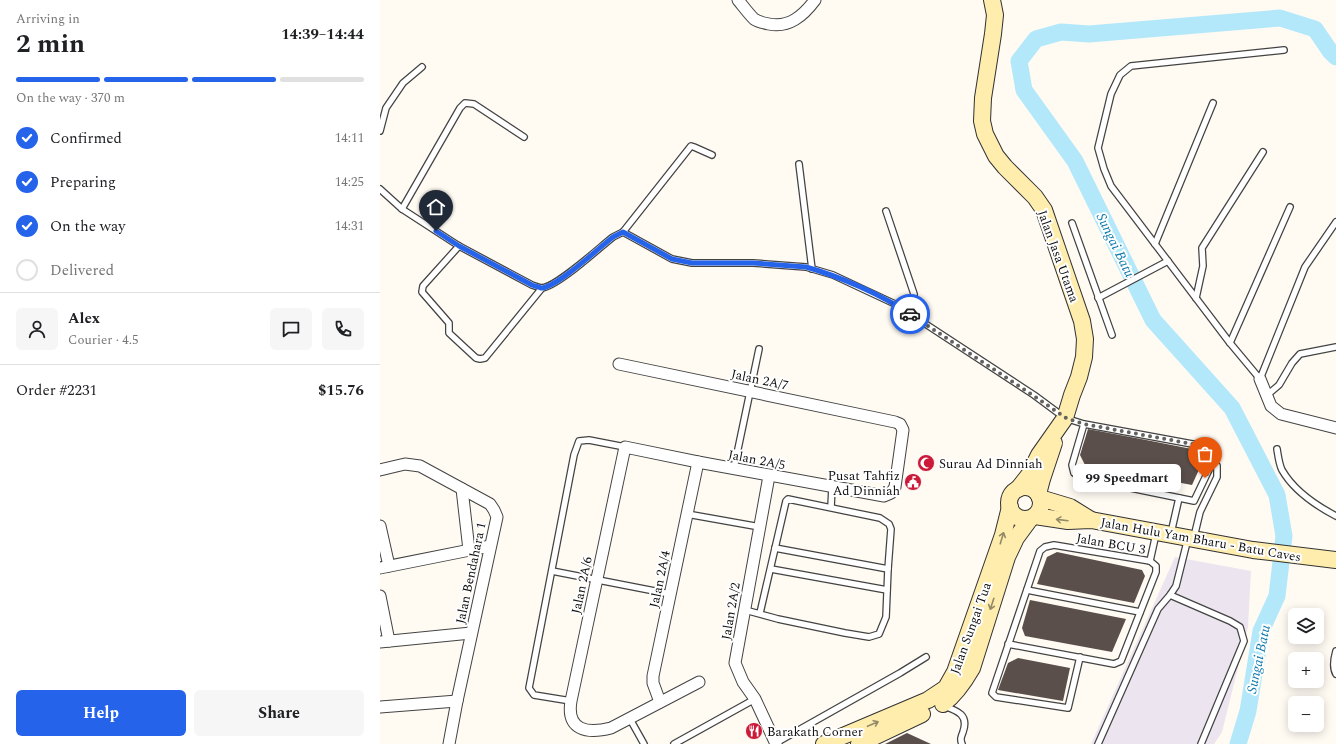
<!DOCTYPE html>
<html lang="en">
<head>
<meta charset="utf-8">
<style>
  :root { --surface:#fff; --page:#f6f6f6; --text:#202124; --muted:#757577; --line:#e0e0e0; --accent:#2563eb }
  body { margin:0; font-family:Spectral,serif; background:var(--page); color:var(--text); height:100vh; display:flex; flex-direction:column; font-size:15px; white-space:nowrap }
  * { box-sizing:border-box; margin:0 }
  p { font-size:13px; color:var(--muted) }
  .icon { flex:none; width:22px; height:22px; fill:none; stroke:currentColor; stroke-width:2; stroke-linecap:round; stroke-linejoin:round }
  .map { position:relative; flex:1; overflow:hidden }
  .drawer { display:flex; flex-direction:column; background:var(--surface); width:380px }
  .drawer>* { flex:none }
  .fabs { position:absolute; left:908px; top:608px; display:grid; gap:8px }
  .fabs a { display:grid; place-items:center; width:36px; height:36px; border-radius:6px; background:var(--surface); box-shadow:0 2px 10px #0003; font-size:20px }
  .pin { position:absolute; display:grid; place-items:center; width:34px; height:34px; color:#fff; margin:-41px -17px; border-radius:50% 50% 50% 0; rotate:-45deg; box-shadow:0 0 4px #0007 }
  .pin .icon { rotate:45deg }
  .courier { position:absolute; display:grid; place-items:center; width:40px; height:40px; margin:-20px; border:3px solid #2563eb; border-radius:50%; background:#fff; color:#222; box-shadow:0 1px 5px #0007 }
  .bubble { position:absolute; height:28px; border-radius:6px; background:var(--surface); box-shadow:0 2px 10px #0003; font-size:13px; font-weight:700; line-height:28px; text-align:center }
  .summary em { font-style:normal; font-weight:700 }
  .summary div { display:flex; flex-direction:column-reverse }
  .summary { display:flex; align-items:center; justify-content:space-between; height:68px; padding:0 16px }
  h1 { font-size:26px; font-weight:700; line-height:30px }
  .bar { display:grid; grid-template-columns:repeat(4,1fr); gap:6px 4px; align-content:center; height:48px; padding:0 16px }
  .bar i { height:5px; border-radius:3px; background:var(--line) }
  .bar .on { background:var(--accent) }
  .bar p { grid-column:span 4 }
  .line { display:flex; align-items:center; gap:10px; padding:0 16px; border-top:1px solid var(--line) }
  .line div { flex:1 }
  .round { display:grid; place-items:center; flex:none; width:42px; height:42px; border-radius:6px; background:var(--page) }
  ol { padding:0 16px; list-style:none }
  li { display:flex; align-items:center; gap:12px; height:44px }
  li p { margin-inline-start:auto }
  li .icon { padding:4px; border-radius:50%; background:var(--accent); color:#fff; stroke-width:4 }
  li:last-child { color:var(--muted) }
  li i { width:22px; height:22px; border:2px solid var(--line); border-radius:50% }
  .primary-button { display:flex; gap:8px; margin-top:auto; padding:8px 16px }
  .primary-button a { flex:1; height:46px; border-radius:6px; background:var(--accent); color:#fff; font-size:16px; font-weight:700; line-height:46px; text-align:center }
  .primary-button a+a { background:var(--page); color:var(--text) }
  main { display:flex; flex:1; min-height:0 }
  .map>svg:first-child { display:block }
  .industrial { fill:#ece4ef }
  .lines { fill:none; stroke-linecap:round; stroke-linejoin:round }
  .river { stroke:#b3e8fb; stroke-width:17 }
  .building { fill:#5a4f4b }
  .lane-casing { stroke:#434343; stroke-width:8 }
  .street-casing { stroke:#434343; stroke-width:13 }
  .secondary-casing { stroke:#323232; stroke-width:18 }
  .lane { stroke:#fff; stroke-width:5.5 }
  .street { stroke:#fff; stroke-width:11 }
  .secondary { stroke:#ffedae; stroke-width:16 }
  .oneway { stroke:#938a67 }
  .done { stroke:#64625f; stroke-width:4; stroke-dasharray:0 7.2 }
  .route { stroke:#2563eb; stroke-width:5 }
  .labels { text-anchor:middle; stroke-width:4; stroke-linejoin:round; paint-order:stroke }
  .street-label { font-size:13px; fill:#101010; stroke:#fff }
  .poi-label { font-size:13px; fill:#101010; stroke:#fff; text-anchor:start }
  .water-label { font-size:14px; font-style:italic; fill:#0d79ad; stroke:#fff }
</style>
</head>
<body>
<main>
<section class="drawer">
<div class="summary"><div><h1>2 min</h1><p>Arriving in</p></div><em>14:39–14:44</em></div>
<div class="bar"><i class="on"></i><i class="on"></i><i class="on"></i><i></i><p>On the way · 370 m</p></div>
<ol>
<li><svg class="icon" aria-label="check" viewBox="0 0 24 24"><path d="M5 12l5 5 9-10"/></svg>Confirmed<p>14:11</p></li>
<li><svg class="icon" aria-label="check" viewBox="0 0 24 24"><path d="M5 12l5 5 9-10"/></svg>Preparing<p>14:25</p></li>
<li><svg class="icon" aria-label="check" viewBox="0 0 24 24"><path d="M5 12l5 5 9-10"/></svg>On the way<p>14:31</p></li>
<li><i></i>Delivered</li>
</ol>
<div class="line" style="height:72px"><a class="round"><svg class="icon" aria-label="person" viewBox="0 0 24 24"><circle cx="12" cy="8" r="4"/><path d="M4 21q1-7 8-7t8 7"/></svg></a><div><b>Alex</b><p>Courier · 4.5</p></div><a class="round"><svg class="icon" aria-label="chat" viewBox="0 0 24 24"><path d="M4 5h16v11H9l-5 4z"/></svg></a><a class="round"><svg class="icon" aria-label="phone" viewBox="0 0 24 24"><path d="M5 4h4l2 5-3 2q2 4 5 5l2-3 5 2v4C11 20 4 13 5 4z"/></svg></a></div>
<div class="line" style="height:52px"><div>Order #2231</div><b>$15.76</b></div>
<div class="primary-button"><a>Help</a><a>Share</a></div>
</section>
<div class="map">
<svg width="956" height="744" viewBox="0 0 956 744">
  <rect width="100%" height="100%" fill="#fffbf3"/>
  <path class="industrial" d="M795,557L871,571L868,627L842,732L834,744H711Z"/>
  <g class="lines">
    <path class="river" d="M858,744L868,711L881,631L897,596L904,536L897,495L852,408L773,320L695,161L644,90L639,61L656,39L681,32L709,34L900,18L935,29L950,51L956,57"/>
  </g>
  <g class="building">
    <path d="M708,429L761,439L827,452L812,485L705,465L700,455Z"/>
    <path d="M677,552L762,570L765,576L754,603L657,584L667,557Z"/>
    <path d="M650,600L746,619L732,652L645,636L642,628Z"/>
    <path d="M638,658L690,668L683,701L618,690L628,663Z"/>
    <path d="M527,733L551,744H505Z"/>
  </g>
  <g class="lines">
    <g class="lane-casing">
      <g id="lane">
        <path d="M904,50L751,66L740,75L731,94L718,148L724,169L731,186L850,343L880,379L925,267L956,222"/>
        <path d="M0,131L6,108L23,83L42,67"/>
        <path d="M144,137L94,104L85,103L80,108L22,209L79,246L152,285C155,286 158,287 161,288C176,288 220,247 233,237L243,232L311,146L314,147L332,155"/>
        <path d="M419,164L432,269"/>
        <path d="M0,189L22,209"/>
        <path d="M506,211L534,294L535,317"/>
        <path d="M692,223L732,335"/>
        <path d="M243,232L292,259L312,263H373L426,267L453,275L515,304L654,395L685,418L704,424L692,465L694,473L702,478L814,501L836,455L834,448L704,424"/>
        <path d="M775,244L833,103"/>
        <path d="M79,246L43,286L42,292L69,323V333L96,358L100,359L105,358L162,288"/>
        <path d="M718,298L788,261"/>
        <path d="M816,298L823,266L822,248L883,152"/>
        <path d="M850,343L910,207"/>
        <path d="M886,396L899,385L912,363L920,354L956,347"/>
        <path d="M897,449C898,455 899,464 902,470C914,491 935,505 956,516"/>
        <path d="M354,468L379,349"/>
        <path d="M451,507L452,487"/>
        <path d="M307,514L380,527"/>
        <path d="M791,533L799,498"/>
        <path d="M814,537L820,512L837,477V466"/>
        <path d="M395,548L508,569"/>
        <path d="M770,561L776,534"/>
        <path d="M391,569L507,590"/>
        <path d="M172,571L290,594"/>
        <path d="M647,590L760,612"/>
        <path d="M790,595L850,621L860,627L864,641L821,744"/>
        <path d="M365,610L398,619L465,633L489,637L499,634L506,617L508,569L511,529L509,524L500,518L408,499L406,501L380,613"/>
        <path d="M628,644L734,664L741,661L776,572V566L770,561L674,545L665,547L660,551L612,693L616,697L688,708L700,657"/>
        <path d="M956,651C954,658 952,667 956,674"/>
        <path d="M191,701L154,695L149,688L194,455L199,441L209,440L245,447"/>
        <path d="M564,706C578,711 589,715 583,732C581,737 580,739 582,744"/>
        <path d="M250,719L264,744"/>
        <path d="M294,744L375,699"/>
        <path d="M394,744L520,673L546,657"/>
        <path d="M718,744L778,609L790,595L796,586L808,538"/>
      </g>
    </g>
    <g class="street-casing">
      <g id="street">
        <path d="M358,0C363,6 368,13 374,19C378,22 384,23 389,24C409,28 423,16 435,0"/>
        <path d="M239,364L515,422L520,424L523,430L515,487L511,493L504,496L318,462L245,447L191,701C186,731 208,734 231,728L319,682"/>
        <path d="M880,379L891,406L901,414L956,428"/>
        <path d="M0,470L25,464L40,466L110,504L114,510L117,517L77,701L69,744"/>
        <path d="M389,476L355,663L363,682L375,699L396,744"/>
        <path d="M82,489L89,550"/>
        <path d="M0,526L9,566"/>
        <path d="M0,568L110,546"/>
        <path d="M0,596L9,641"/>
        <path d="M0,642L91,633"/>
        <path d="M280,702L273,683V676L318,462"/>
        <path d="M0,707L77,701"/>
      </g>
    </g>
    <g class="secondary-casing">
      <g id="secondary">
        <path d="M612,0L615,15L613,34L603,98L602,121L605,134L616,156L625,167L655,197L664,210L702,321L705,339L704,357L699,377L692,395L685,418L659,455L649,475L638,489"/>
        <circle cx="645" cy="503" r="16"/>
        <path d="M658,494L662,479L674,443"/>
        <path d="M660,498L690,507L711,520"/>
        <path d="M655,516L688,521L711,520L873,550L956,560"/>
        <path d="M563,704C576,694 584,682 592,668L627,557L636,538L650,519"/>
        <path d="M444,744L548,700L566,688L575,672L623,535L630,507"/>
        <path d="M479,744L542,714"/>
      </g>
    </g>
    <use href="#lane" class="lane"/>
    <use href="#street" class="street"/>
    <use href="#secondary" class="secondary"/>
  </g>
  <defs><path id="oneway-shaft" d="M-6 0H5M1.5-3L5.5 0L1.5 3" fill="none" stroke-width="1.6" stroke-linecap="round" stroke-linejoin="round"/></defs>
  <g class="oneway">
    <use href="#oneway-shaft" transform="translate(682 520) rotate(-173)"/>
    <use href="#oneway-shaft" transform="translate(622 538) rotate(-73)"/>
    <use href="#oneway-shaft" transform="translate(612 604) rotate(108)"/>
    <use href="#oneway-shaft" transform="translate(493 724) rotate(-23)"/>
  </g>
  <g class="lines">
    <path class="done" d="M530,314L654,396L686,418L704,424L834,448L836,455L825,478"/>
    <path class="route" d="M56,231L79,246L152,285C155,286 159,287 161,288C176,288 220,247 233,237L243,232L292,259L312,263H373L426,267C459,276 502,295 530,314"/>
  </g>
  <defs>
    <g id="mosque-disc" transform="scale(0.9)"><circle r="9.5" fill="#cc1b38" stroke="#fff"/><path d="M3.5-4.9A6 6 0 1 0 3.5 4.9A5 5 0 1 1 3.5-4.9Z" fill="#fff"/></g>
    <g id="civic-disc" transform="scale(0.9)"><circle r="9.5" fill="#cc1b38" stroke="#fff"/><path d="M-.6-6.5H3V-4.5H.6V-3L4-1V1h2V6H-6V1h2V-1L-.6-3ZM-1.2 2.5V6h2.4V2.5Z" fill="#fff"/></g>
    <g id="restaurant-disc" transform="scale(0.9)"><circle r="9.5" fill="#cc1b38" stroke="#fff"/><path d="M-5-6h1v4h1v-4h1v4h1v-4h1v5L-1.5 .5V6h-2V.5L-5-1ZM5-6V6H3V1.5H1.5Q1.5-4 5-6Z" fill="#fff"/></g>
  </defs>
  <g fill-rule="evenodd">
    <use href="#mosque-disc" x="546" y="463"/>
    <use href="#civic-disc" x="533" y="482"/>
    <use href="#restaurant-disc" x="374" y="731"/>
  </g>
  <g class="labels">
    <g class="street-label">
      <text transform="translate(679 256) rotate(70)" y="5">Jalan Jasa Utama</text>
      <text transform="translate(380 379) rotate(12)" y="5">Jalan 2A/7</text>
      <text transform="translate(377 459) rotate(11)" y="5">Jalan 2A/5</text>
      <text transform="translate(821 539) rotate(10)" y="5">Jalan Hulu Yam Bharu - Batu Caves</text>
      <text transform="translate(731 543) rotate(10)" y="5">Jalan BCU 3</text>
      <text transform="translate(90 573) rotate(-78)" y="5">Jalan Bendahara 1</text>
      <text transform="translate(279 579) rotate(-78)" y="5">Jalan 2A/4</text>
      <text transform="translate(201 585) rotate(-78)" y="5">Jalan 2A/6</text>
      <text transform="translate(350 611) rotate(-80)" y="5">Jalan 2A/2</text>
      <text transform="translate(590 628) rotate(-70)" y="5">Jalan Sungai Tua</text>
    </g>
    <g class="poi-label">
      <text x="559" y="468">Surau Ad Dinniah</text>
      <text x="520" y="480" text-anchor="end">Pusat Tahfiz<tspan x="520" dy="15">Ad Dinniah</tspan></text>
      <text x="387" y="736">Barakath Corner</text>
    </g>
    <g class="water-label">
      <text transform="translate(736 245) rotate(64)" y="5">Sungai Batu</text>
      <text transform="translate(878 659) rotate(-78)" y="5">Sungai Batu</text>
    </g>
  </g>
</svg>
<div class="fabs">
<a><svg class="icon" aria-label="layers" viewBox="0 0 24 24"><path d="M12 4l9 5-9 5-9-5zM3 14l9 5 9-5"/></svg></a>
<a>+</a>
<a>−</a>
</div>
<div class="pin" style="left:825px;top:478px;background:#ea580c"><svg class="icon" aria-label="bag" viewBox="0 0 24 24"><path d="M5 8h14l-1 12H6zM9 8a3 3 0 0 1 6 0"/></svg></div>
<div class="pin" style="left:56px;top:231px;background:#1f2937"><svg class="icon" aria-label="home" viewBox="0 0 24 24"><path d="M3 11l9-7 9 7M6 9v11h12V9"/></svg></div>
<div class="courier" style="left:530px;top:314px"><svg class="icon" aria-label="car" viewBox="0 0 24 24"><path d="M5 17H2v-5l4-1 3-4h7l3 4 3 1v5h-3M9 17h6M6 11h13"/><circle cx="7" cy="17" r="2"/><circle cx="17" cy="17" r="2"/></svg></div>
<div class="bubble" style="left:693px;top:464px;width:108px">99 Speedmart</div>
</div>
</main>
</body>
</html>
